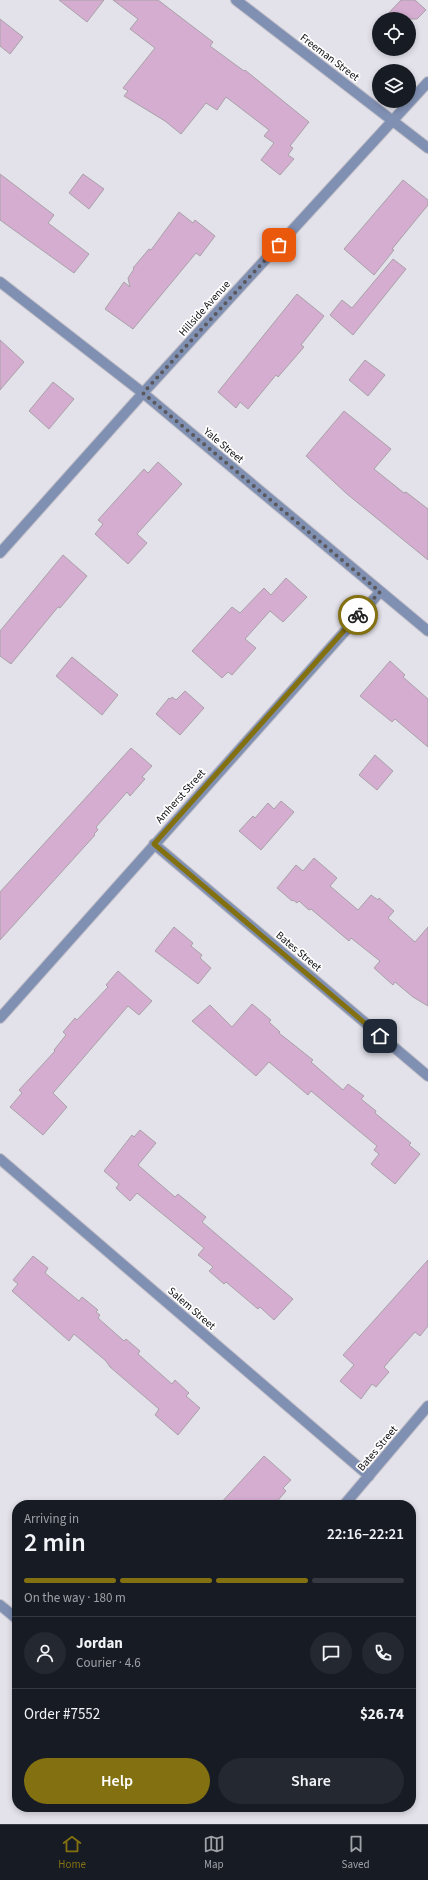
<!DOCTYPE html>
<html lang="en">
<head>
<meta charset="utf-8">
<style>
  :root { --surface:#171b24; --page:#242831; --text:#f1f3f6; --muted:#9ea1a6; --line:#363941; --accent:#837010 }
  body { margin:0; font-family:"Source Sans 3",sans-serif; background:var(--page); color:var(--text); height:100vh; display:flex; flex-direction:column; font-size:15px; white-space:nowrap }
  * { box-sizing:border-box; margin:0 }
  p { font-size:13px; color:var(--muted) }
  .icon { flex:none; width:22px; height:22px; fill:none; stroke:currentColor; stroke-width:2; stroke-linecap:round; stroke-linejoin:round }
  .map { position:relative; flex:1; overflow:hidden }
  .sheet { position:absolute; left:12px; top:1500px; width:404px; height:312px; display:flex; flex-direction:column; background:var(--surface); border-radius:16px; box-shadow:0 2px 6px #0003 }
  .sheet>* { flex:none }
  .tools { position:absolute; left:372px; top:12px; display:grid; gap:8px }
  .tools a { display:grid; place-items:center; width:44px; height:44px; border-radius:50%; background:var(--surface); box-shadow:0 2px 6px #0003; font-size:20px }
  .pin { position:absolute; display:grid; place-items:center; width:34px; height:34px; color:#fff; margin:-17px; border-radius:8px; box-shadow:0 2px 6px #0006 }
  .courier { position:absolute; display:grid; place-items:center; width:40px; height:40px; margin:-20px; border:3px solid #837010; border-radius:50%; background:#fff; color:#222; box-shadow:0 1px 5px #0007 }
  .headline em { font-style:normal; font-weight:600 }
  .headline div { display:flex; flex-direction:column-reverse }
  .headline { display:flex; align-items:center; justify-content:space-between; height:68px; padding:0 12px }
  h1 { font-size:26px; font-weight:600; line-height:30px }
  .bar { display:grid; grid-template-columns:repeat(4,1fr); gap:6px 4px; align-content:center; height:48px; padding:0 12px }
  .bar i { height:5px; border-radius:3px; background:var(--line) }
  .bar .current { background:var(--accent) }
  .bar p { grid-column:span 4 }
  .line { display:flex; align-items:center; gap:10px; padding:0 12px; border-top:1px solid var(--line) }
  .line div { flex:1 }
  .round { display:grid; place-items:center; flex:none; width:42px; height:42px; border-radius:21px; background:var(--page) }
  .action { display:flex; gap:8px; margin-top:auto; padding:8px 12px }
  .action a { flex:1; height:46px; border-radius:24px; background:var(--accent); color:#fff; font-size:16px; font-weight:600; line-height:46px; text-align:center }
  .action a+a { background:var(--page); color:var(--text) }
  .tabs { display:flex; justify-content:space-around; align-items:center; height:56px; border-top:1px solid var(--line); background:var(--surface); font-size:11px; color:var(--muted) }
  .tabs a { display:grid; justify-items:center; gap:2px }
  .tabs .current { color:var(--accent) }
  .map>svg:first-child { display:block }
  .building { fill:#d4add0; stroke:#a9a2a8 }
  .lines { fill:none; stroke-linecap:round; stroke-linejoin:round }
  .minor-casing { stroke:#c1bfc7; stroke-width:12 }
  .minor { stroke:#8090b3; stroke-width:10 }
  .done { stroke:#59585d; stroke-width:4; stroke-dasharray:0 7.2 }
  .route { stroke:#837010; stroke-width:5 }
  .labels { text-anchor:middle; stroke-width:3.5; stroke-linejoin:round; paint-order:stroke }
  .street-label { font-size:11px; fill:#0f0e11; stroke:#fff }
</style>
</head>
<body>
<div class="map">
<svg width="428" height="1824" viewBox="0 0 428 1824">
  <rect width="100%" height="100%" fill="#e3e1ea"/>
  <g class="building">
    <path d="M59,0H104L87,22Z"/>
    <path d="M113,0H158L213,42L210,46L244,71L245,70L309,122L290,146L293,148L288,155L294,159L280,175L261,160L274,143L264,136L269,130L226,97L217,110L206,103L181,134L165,121L124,96L128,91L123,88L155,48L130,29L138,19Z"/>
    <path d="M401,0H415L426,10L417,19H383Z"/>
    <path d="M0,19L23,37L10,54L0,46Z"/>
    <path d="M0,174L54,215L48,223L89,254L74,273L0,220Z"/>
    <path d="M83,174L104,189L89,209L69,193Z"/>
    <path d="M403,180L428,200V205L392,249L394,250L374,275L344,249Z"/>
    <path d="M179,212L193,223L195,220L215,236L200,256L196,253L133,329L105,309L124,282L130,287L128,278L134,269L133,268L149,249L151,250Z"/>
    <path d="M393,259L406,269L353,335L330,315L342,300L352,308Z"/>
    <path d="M297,294L324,316L301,345L304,347L278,377L276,375L248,409L240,402L236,408L218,392Z"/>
    <path d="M0,340L24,362L0,390Z"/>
    <path d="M365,360L385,375L368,396L349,380Z"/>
    <path d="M53,382L74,399L49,429L29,411Z"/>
    <path d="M344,411L391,449L374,469L404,493L406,492L428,509V560L347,494L306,456Z"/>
    <path d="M158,462L182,484L137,534L147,543L128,564L95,534L103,524L98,520L144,469L148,473Z"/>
    <path d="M63,555L87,576L60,608L58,607L11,664L0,656V631Z"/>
    <path d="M286,578L307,597L283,622L270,611L245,639L256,648L232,675L228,672L222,678L192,651L232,607L240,613L264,588L271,595Z"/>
    <path d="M72,657L118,695L102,715L56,676Z"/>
    <path d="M390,661L405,675L403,677L428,699V747L395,719L392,722L360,696Z"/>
    <path d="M185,691L204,708L180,735L156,714L169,698L171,699L172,697L176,700Z"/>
    <path d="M131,748L152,766L142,777L145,779L130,796L127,792L96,827L98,830L94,834L95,835L0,940V892Z"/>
    <path d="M375,755L393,771L377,790L359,775Z"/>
    <path d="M281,801L294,812L261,850L239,831L253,816L255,818L268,803L274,809Z"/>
    <path d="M314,858L337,878L330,886L358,910L371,895L378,900L379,898L394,911L388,918L415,942L428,927V1006L413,997L395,982L393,985L374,968L380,961L351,938L349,941L311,909L309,910L299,901L297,903L293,900L292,901L277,888L296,865L303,871Z"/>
    <path d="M174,927L193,943L191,946L202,955L200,958L211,968L198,984L155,951Z"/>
    <path d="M118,971L152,1001L139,1015L128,1006L53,1093L67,1107L43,1135L10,1107L22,1093L19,1090L55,1051L54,1050L66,1035L63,1032L75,1018L77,1020L108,987L106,985Z"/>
    <path d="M252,1004L271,1020L269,1022L280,1032L279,1033L313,1060L311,1062L343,1090L348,1084L364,1096L361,1099L376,1111L375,1113L411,1143L409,1145L420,1154L395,1184L371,1164L379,1154L374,1150L377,1146L311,1091L308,1095L269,1062L256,1076L192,1021L210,1005L232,1027Z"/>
    <path d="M140,1130L156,1143L138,1165L175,1197L178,1194L206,1217L202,1222L293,1299L274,1320L260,1307L258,1309L226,1282L224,1284L209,1271L213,1267L198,1255L204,1248L137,1193L130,1201L116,1188L119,1184L104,1171L132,1135L134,1137Z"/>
    <path d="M33,1256L48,1268L45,1273L79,1301L82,1297L98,1310L96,1312L100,1315L98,1318L124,1341L126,1339L140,1351L138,1354L172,1384L175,1380L189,1393L186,1396L200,1408L178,1435L155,1415L159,1409L110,1367L106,1361L74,1334L69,1341L12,1291L18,1284L13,1280Z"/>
    <path d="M428,1260V1326L420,1336L415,1332L384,1367L389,1372L376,1387L372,1384L361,1399L340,1381L354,1365L343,1355Z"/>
    <path d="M264,1456L291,1480L283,1488L286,1491L274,1505H219Z"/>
  </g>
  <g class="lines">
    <g class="minor-casing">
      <g id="minor">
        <path d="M236,0L428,148"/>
        <path d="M0,282L143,393L428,631"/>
        <path d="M0,553L143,393L428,82"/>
        <path d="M154,844L428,1076"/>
        <path d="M0,1018L380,592"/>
        <path d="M0,1159L369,1476"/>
        <path d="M344,1505L428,1406"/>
        <path d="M0,1605L17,1619"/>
      </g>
    </g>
    <use href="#minor" class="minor"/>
  </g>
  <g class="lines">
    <path class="done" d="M279,245L143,393L380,592L358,615"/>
    <path class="route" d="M358,615L154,844L380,1036"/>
  </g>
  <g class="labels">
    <g class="street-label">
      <text transform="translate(330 57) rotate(37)" y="4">Freeman Street</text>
      <text transform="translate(204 308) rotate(-48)" y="4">Hillside Avenue</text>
      <text transform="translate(224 445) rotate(40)" y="4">Yale Street</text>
      <text transform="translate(180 796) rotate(-48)" y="4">Amherst Street</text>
      <text transform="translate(299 951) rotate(40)" y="4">Bates Street</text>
      <text transform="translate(192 1308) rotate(41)" y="4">Salem Street</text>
      <text transform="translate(377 1448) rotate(-50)" y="4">Bates Street</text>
    </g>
  </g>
</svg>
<div class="tools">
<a><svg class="icon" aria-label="locate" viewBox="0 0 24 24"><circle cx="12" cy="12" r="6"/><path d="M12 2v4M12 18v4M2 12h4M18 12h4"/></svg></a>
<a><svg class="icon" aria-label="layers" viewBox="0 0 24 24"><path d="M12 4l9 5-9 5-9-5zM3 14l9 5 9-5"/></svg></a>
</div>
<div class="pin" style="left:279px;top:245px;background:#ea580c"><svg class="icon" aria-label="bag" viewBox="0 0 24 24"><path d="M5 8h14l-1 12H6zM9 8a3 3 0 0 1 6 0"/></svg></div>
<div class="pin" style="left:380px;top:1036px;background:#1f2937"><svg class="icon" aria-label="home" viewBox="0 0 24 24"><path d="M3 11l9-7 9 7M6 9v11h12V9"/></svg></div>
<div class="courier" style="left:358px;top:615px"><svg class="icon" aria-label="bike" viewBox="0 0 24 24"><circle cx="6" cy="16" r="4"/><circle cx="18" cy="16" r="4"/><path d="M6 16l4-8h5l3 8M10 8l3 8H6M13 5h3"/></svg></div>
<section class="sheet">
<div class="headline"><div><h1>2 min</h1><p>Arriving in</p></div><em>22:16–22:21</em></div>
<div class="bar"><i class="current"></i><i class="current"></i><i class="current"></i><i></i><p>On the way · 180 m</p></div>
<div class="line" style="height:72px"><a class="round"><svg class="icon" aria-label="person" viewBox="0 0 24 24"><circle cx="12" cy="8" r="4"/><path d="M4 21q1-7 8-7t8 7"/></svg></a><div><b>Jordan</b><p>Courier · 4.6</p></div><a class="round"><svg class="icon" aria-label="chat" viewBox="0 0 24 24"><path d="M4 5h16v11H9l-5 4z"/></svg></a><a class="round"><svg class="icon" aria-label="phone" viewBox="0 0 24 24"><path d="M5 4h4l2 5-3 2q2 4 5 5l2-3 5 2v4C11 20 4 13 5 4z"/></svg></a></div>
<div class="line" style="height:52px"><div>Order #7552</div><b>$26.74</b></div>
<div class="action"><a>Help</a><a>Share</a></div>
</section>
</div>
<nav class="tabs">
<a class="current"><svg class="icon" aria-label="home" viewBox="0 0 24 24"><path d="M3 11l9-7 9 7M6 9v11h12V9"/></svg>Home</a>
<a><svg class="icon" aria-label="map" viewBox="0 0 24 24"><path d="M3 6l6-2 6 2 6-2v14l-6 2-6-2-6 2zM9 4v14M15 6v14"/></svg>Map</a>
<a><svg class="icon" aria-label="saved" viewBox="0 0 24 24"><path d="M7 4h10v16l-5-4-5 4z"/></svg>Saved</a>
</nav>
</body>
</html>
